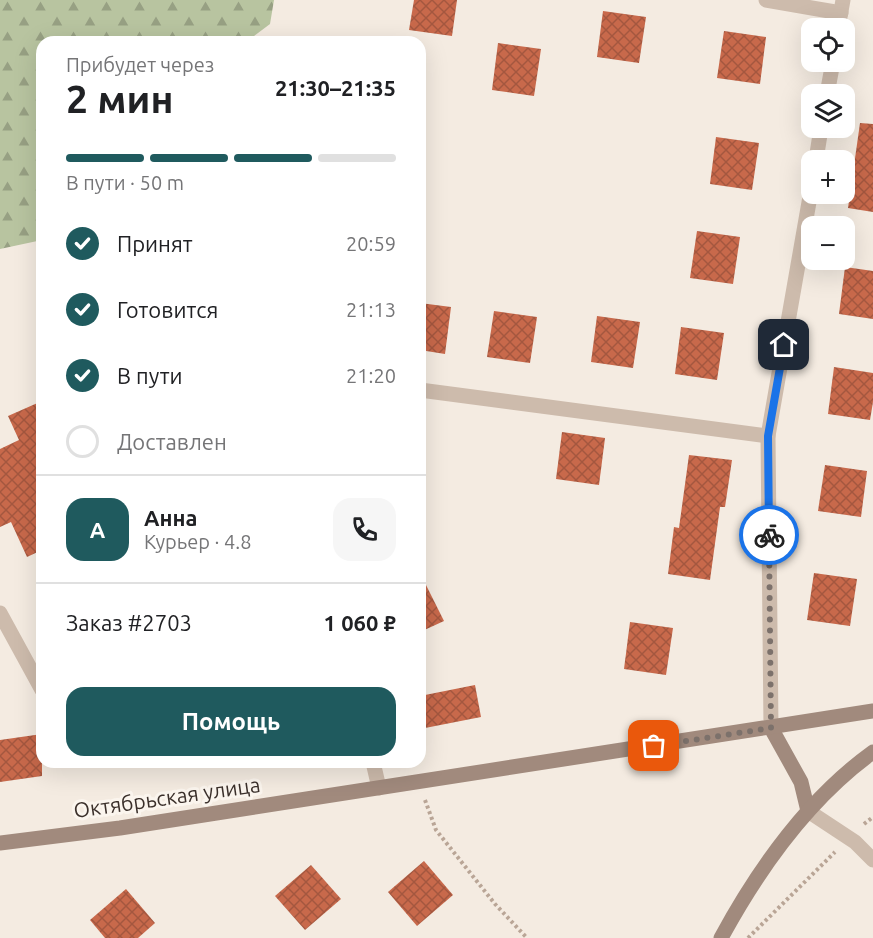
<!DOCTYPE html>
<html lang="ru">
<head>
<meta charset="utf-8">
<style>
  :root { --surface:#fff; --page:#f6f6f6; --text:#202124; --muted:#757577; --line:#e0e0e0; --accent:#1f5a5e }
  body { margin:0; font-family:Ubuntu,sans-serif; background:var(--page); color:var(--text); height:100vh; display:flex; flex-direction:column; font-size:22px; white-space:nowrap }
  * { box-sizing:border-box; margin:0 }
  p { font-size:20px; color:var(--muted) }
  .icon { flex:none; width:33px; height:33px; fill:none; stroke:currentColor; stroke-width:2; stroke-linecap:round; stroke-linejoin:round }
  .map { position:relative; flex:1; overflow:hidden }
  .sheet { position:absolute; left:36px; top:36px; width:390px; height:732px; display:flex; flex-direction:column; background:var(--surface); border-radius:18px; box-shadow:0 6px 24px #0002 }
  .sheet>* { flex:none }
  .controls { position:absolute; left:801px; top:18px; display:grid; gap:12px }
  .controls a { display:grid; place-items:center; width:54px; height:54px; border-radius:12px; background:var(--surface); box-shadow:0 6px 24px #0002; font-size:30px }
  .pin { position:absolute; display:grid; place-items:center; width:51px; height:51px; color:#fff; margin:-26px; border-radius:12px; box-shadow:0 3px 9px #0006 }
  .courier { position:absolute; display:grid; place-items:center; width:60px; height:60px; margin:-30px; border:4px solid #1a73e8; border-radius:50%; background:#fff; color:#222; box-shadow:0 2px 8px #0007 }
  .headline em { font-style:normal; font-weight:700 }
  .headline div { display:flex; flex-direction:column-reverse }
  .headline { display:flex; align-items:center; justify-content:space-between; height:102px; padding:0 30px }
  h1 { font-size:39px; font-weight:700; line-height:45px }
  .bar { display:grid; grid-template-columns:repeat(4,1fr); gap:9px 6px; align-content:center; height:72px; padding:0 30px }
  .bar i { height:8px; border-radius:4px; background:var(--line) }
  .bar .active { background:var(--accent) }
  .bar p { grid-column:span 4 }
  .line { display:flex; align-items:center; gap:15px; padding:0 30px; border-top:2px solid var(--line) }
  .line div { flex:1 }
  .round { display:grid; place-items:center; flex:none; width:63px; height:63px; border-radius:18px; background:var(--page) }
  ol { padding:0 30px; list-style:none }
  li { display:flex; align-items:center; gap:18px; height:66px }
  li p { margin-inline-start:auto }
  li .icon { padding:6px; border-radius:50%; background:var(--accent); color:#fff; stroke-width:4 }
  li:last-child { color:var(--muted) }
  li i { width:33px; height:33px; border:3px solid var(--line); border-radius:50% }
  .action { display:flex; gap:12px; margin-top:auto; padding:12px 30px }
  .action a { flex:1; height:69px; border-radius:18px; background:var(--accent); color:#fff; font-size:24px; font-weight:700; line-height:69px; text-align:center }
  .map>svg:first-child { display:block }
  .forest { fill:url(#forest-firs) }
  .building { fill:url(#building-cross-hatch) }
  .lines { fill:none; stroke-linecap:round; stroke-linejoin:round }
  .path { stroke:#b9a596; stroke-width:4; stroke-dasharray:3 3; stroke-linecap:butt }
  .lane { stroke:#cdbbac; stroke-width:15 }
  .street { stroke:#cdbbac; stroke-width:15 }
  .secondary { stroke:#a18a7d; stroke-width:15 }
  .done { stroke:#7c716b; stroke-width:6; stroke-dasharray:0 10.8 }
  .route { stroke:#1a73e8; stroke-width:8 }
  .labels { text-anchor:middle; stroke-width:6; stroke-linejoin:round; paint-order:stroke }
  .street-label { font-size:21px; fill:#3b302b; stroke:#fbf5ee }
</style>
</head>
<body>
<div class="map">
<svg width="873" height="938" viewBox="0 0 873 938">
  <defs>
    <pattern id="forest-firs" width="22" height="20" patternUnits="userSpaceOnUse" patternTransform="scale(1.5)"><rect width="22" height="20" fill="#b8c4a0"/><path d="M5 1l3.5 6h-7zM16 11l3.5 6h-7z" fill="#97a083"/></pattern>
    <pattern id="building-cross-hatch" width="8" height="8" patternUnits="userSpaceOnUse" patternTransform="scale(1.5)"><rect width="8" height="8" fill="#c8694b"/><path d="M0 0l8 8M0 8l8-8" fill="none" stroke="#a4573f"/></pattern>
  </defs>
  <rect width="100%" height="100%" fill="#f4ebe1"/>
  <path class="forest" d="M0,0H274L270,24L246,42H42V240L0,249Z"/>
  <g class="building">
    <path d="M414,0H457L452,36L409,30Z"/>
    <path d="M603,11L646,17L639,63L597,57Z"/>
    <path d="M724,31L766,37L760,84L717,78Z"/>
    <path d="M498,43L541,49L534,96L492,90Z"/>
    <path d="M860,123L873,124V212L848,208Z"/>
    <path d="M716,137L759,143L752,190L710,184Z"/>
    <path d="M697,231L740,237L733,284L690,278Z"/>
    <path d="M845,267L873,271V319L839,314Z"/>
    <path d="M420,303L451,307L445,354L420,350Z"/>
    <path d="M494,311L537,317L530,363L487,357Z"/>
    <path d="M597,316L640,322L633,368L591,362Z"/>
    <path d="M681,327L724,333L717,380L675,374Z"/>
    <path d="M834,367L873,373V402L870,420L828,414Z"/>
    <path d="M42,401V550L27,557L11,522L0,527V449L19,440L8,416Z"/>
    <path d="M562,432L605,438L599,485L556,479Z"/>
    <path d="M689,455L732,460L725,507H720L710,580L668,574L674,527L679,528Z"/>
    <path d="M825,465L867,471L861,517L818,511Z"/>
    <path d="M420,573L444,621L420,632Z"/>
    <path d="M814,573L857,579L850,626L807,620Z"/>
    <path d="M630,622L673,628L666,675L624,669Z"/>
    <path d="M475,685L481,717L420,729V696Z"/>
    <path d="M42,734V776L0,782V740Z"/>
    <path d="M424,861L453,895L417,926L388,892Z"/>
    <path d="M311,865L341,899L305,930L275,896Z"/>
    <path d="M126,889L155,923L138,938H105L90,920Z"/>
  </g>
  <g class="lines">
    <g class="path">
      <path d="M425,800L436,830L495,904L527,938"/>
      <path d="M864,824L873,817"/>
      <path d="M748,938L835,852"/>
    </g>
    <g class="lane">
      <path d="M766,0L841,13"/>
      <path d="M420,390L768,436"/>
      <path d="M0,613L42,690"/>
      <path d="M373,762L379,788"/>
    </g>
    <g class="street">
      <path d="M838,28L843,0"/>
      <path d="M827,94L833,62"/>
      <path d="M816,160L821,128"/>
      <path d="M771,728L768,436L812,185"/>
      <path d="M808,811L855,842L873,860"/>
    </g>
    <g class="secondary">
      <path d="M771,728L801,782L808,811"/>
      <path d="M0,843L120,828L873,711"/>
      <path d="M721,938C759,868 808,799 873,752"/>
    </g>
  </g>
  <g class="lines">
    <path class="done" d="M654,746L771,728L769,535"/>
    <path class="route" d="M769,535L768,436L784,345"/>
  </g>
  <g class="labels">
    <g class="street-label">
      <text transform="translate(167 798) rotate(-8)" y="7">Октябрьская улица</text>
    </g>
  </g>
</svg>
<div class="controls">
<a><svg class="icon" aria-label="locate" viewBox="0 0 24 24"><circle cx="12" cy="12" r="6"/><path d="M12 2v4M12 18v4M2 12h4M18 12h4"/></svg></a>
<a><svg class="icon" aria-label="layers" viewBox="0 0 24 24"><path d="M12 4l9 5-9 5-9-5zM3 14l9 5 9-5"/></svg></a>
<a>+</a>
<a>−</a>
</div>
<div class="pin" style="left:654px;top:746px;background:#ea580c"><svg class="icon" aria-label="bag" viewBox="0 0 24 24"><path d="M5 8h14l-1 12H6zM9 8a3 3 0 0 1 6 0"/></svg></div>
<div class="pin" style="left:784px;top:345px;background:#1f2937"><svg class="icon" aria-label="home" viewBox="0 0 24 24"><path d="M3 11l9-7 9 7M6 9v11h12V9"/></svg></div>
<div class="courier" style="left:769px;top:535px"><svg class="icon" aria-label="bike" viewBox="0 0 24 24"><circle cx="6" cy="16" r="4"/><circle cx="18" cy="16" r="4"/><path d="M6 16l4-8h5l3 8M10 8l3 8H6M13 5h3"/></svg></div>
<section class="sheet">
<div class="headline"><div><h1>2 мин</h1><p>Прибудет через</p></div><em>21:30–21:35</em></div>
<div class="bar"><i class="active"></i><i class="active"></i><i class="active"></i><i></i><p>В пути · 50 m</p></div>
<ol>
<li><svg class="icon" aria-label="check" viewBox="0 0 24 24"><path d="M5 12l5 5 9-10"/></svg>Принят<p>20:59</p></li>
<li><svg class="icon" aria-label="check" viewBox="0 0 24 24"><path d="M5 12l5 5 9-10"/></svg>Готовится<p>21:13</p></li>
<li><svg class="icon" aria-label="check" viewBox="0 0 24 24"><path d="M5 12l5 5 9-10"/></svg>В пути<p>21:20</p></li>
<li><i></i>Доставлен</li>
</ol>
<div class="line" style="height:108px"><b class="round" style="background:var(--accent);color:#fff">А</b><div><b>Анна</b><p>Курьер · 4.8</p></div><a class="round"><svg class="icon" aria-label="phone" viewBox="0 0 24 24"><path d="M5 4h4l2 5-3 2q2 4 5 5l2-3 5 2v4C11 20 4 13 5 4z"/></svg></a></div>
<div class="line" style="height:78px"><div>Заказ #2703</div><b>1 060 ₽</b></div>
<div class="action"><a>Помощь</a></div>
</section>
</div>
</body>
</html>
